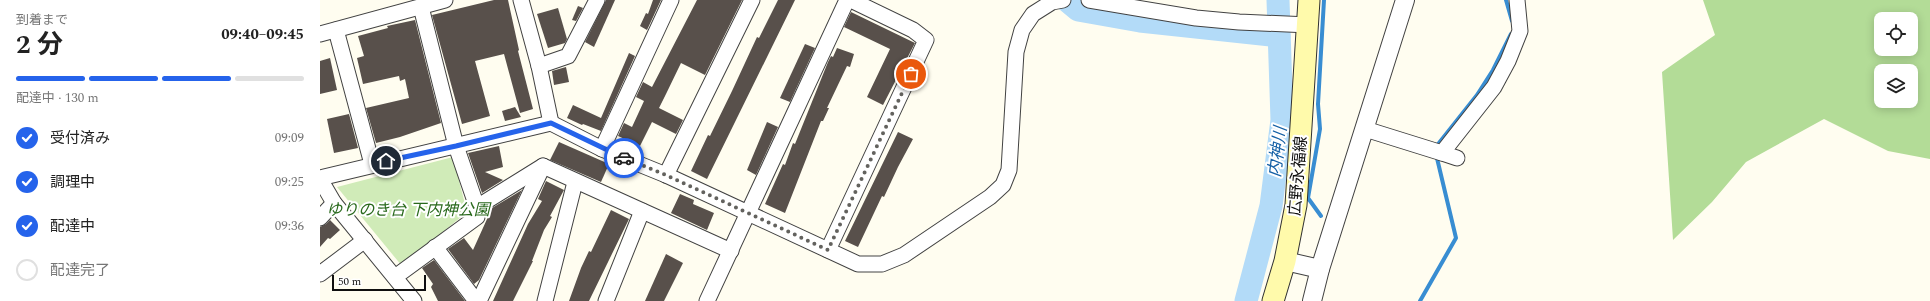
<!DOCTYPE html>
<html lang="ja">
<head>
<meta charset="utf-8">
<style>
  :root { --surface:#fff; --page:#f2f2f2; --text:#222; --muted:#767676; --line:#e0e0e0; --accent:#2563eb }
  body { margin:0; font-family:Spectral,"Noto Sans JP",serif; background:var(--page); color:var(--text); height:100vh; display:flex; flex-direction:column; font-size:15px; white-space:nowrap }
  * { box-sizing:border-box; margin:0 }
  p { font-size:13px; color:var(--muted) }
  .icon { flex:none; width:22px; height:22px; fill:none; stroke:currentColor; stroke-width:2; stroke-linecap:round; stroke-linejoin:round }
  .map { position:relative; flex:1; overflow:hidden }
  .panel { display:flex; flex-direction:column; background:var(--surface); width:320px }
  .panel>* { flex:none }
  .fabs { position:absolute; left:1554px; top:12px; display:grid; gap:8px }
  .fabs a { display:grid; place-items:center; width:44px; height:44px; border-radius:8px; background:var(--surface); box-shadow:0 2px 10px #0003; font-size:20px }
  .scale { position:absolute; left:12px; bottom:10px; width:94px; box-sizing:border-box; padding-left:4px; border:2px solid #0f0f0f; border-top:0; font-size:11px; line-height:14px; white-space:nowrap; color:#0f0f0f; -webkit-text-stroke:3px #fff; paint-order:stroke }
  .pin { position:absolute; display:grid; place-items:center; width:34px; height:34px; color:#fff; margin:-17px; border:2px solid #fff; border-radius:50%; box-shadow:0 1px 4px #0007 }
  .courier { position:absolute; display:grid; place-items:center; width:40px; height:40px; margin:-20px; border:3px solid #2563eb; border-radius:50%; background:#fff; color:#222; box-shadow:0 1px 5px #0007 }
  .summary em { font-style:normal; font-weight:700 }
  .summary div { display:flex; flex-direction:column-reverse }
  .summary { display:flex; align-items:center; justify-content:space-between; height:68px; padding:0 16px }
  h1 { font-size:26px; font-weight:700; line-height:30px }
  .bar { display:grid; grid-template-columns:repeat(4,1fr); gap:6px 4px; align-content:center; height:48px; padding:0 16px }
  .bar i { height:5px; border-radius:3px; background:var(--line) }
  .bar .selected { background:var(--accent) }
  .bar p { grid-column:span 4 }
  ol { padding:0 16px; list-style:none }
  li { display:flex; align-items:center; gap:12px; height:44px }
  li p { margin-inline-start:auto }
  li .icon { padding:4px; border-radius:50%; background:var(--accent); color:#fff; stroke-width:4 }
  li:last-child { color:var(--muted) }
  li i { width:22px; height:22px; border:2px solid var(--line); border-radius:50% }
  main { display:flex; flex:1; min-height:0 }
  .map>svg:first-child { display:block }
  .green { fill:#d0ebb8 }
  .forest { fill:#b3dc97; fill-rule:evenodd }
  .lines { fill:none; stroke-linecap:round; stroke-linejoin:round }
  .stream { stroke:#388dd2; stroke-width:4 }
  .river { stroke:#b3dbf8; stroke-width:23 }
  .building { fill:#58504b }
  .minor-casing { stroke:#424242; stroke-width:17 }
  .tertiary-casing { stroke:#424242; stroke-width:20 }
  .secondary-casing { stroke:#313131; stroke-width:23 }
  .minor { stroke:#fff; stroke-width:15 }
  .tertiary { stroke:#fff; stroke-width:18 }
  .secondary { stroke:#fffaab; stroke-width:21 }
  .done { stroke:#63625e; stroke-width:4; stroke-dasharray:0 7.2 }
  .route { stroke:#2563eb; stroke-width:5 }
  .labels { text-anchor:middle; stroke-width:4; stroke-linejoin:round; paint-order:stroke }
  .street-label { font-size:16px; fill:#0f0f0f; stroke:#fff }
  .park-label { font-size:16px; font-style:italic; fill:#29691c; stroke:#fff }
  .water-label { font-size:17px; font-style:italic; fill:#135fa5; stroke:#fff }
</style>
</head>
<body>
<main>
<section class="panel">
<div class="summary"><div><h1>2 分</h1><p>到着まで</p></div><em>09:40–09:45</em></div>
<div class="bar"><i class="selected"></i><i class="selected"></i><i class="selected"></i><i></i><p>配達中 · 130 m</p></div>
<ol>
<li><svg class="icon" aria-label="check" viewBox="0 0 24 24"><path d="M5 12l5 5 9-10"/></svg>受付済み<p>09:09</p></li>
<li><svg class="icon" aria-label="check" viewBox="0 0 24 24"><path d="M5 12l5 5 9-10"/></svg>調理中<p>09:25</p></li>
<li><svg class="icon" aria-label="check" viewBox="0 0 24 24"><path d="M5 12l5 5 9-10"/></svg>配達中<p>09:36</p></li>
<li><i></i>配達完了</li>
</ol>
</section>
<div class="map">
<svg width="1610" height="301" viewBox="0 0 1610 301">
  <rect width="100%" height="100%" fill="#fffdf0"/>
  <path class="green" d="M133,157L147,212L82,266L17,187Z"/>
  <path class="forest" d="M1383,0H1610V159L1568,151L1504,119L1426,162L1392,202L1353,240L1342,72L1395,35ZM1561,19H1591V49H1561ZM1561,71H1591V101H1561Z"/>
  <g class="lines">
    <g class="stream">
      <path d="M1186,0L1192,21"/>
      <path d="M1115,148L1157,95L1173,70L1191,34"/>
      <path d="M1001,216L988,198L1000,129L998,104L1004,0"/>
      <path d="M1100,301L1136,238L1116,154"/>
    </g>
    <g class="river">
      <path d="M746,0L758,10L820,21L959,36"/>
      <path d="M926,301L951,206L962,120L958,0"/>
    </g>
  </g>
  <g class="building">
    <path d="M174,0H188L199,50L198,51L213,109L200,113L184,54L155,61L170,116L142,124L112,15Z"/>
    <path d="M286,0H295L274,47L265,42Z"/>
    <path d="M333,0H341L327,30L320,26L326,13L328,14Z"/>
    <path d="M377,0H422L385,75L361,63L346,94L339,108L363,120L356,134L332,122L320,146L298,136L304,123L312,127L324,101L316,97L323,82L332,87Z"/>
    <path d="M458,0H475L387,179L371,171L388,135L390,136L412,91L437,37L439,38Z"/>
    <path d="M258,6L263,8L256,21L252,20Z"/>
    <path d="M238,8L247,39L245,43L228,48L217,14Z"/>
    <path d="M531,12L595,43L563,105L547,97L570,49L524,27Z"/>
    <path d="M95,20L121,123L80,137L56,143L46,108L89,98L85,79L80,81L79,76L43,84L37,58L44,56L38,36L68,28L67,26Z"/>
    <path d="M485,44L495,48L470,102L460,98Z"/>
    <path d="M517,48L534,54L530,67L527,66L507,108H509L503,121H501L465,213L445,204L463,164L465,165L473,143L475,144L508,62L511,56L513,57Z"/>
    <path d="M309,53L315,56L281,131L263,124L262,125L247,118L253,105L281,118Z"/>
    <path d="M10,58L17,90L0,94V61Z"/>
    <path d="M246,67L249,82L234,85L232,71Z"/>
    <path d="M195,107L201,117L185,121L182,111Z"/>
    <path d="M29,114L38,148L14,153L7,119Z"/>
    <path d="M447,122L458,127L436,175L427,170Z"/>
    <path d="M578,132L593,139L578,167L564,197L562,196L538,247L525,241Z"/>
    <path d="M239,142L289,164L281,182L230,160Z"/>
    <path d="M179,146L183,167L165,172L183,180L162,193L148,153Z"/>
    <path d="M226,181L244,190L230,216L232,217L224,230L212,261H213L193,301H173L208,224L222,201L218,199Z"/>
    <path d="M202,190L159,280L154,284L128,249L144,238L153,250L172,208Z"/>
    <path d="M360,194L374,200L373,204L394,213L387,230L351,213Z"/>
    <path d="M291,210L309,219L269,301H249L261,268L269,251L271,252Z"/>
    <path d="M10,220L20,230L10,239L8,238L0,247V227L6,224Z"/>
    <path d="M346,254L363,263L344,301H325Z"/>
    <path d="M114,260L145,301H118L111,287L113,284L102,268Z"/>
  </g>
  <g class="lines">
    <g class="minor-casing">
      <g id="minor">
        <path d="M201,0L219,66L231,123"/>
        <path d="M769,0L876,18L919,22L989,25"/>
        <path d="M16,30L52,164"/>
        <path d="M0,34L125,0"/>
        <path d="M219,66L248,56L277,0"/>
        <path d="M1045,129L1122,153L1174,87L1188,61L1200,31L1197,0"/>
        <path d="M282,149L351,0"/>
        <path d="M1122,153L1137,158"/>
        <path d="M346,175L432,0"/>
        <path d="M0,178L231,123L282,149L346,175L538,264H562L584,255L670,197L683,185L689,170L696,52L702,30L713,14L732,2L743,0"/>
        <path d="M0,179L14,203L94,301"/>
        <path d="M157,207L223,166L411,251"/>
        <path d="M0,218L14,203"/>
        <path d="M115,247L156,301"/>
        <path d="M508,250L606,40L593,30L531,0"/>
        <path d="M0,274L45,240"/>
        <path d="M75,277L157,217V207L136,146L101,7"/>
        <path d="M159,301L223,166"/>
        <path d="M225,301L255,182"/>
        <path d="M286,301L322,211"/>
        <path d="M387,301L527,0"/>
      </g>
    </g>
    <g class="tertiary-casing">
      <g id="tertiary">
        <path d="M965,261L1000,269"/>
        <path d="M992,301L1000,269L1085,0"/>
      </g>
    </g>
    <g class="secondary-casing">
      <path id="secondary" d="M953,301L965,261L976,205L989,0"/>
    </g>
    <use href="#minor" class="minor"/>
    <use href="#tertiary" class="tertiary"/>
    <use href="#secondary" class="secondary"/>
  </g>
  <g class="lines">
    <path class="done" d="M304,158L346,175L508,250L591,74"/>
    <path class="route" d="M66,161L136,146L231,123L304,158"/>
  </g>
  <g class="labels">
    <g class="street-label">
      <text transform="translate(977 176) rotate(-85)" y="6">広野永福線</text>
    </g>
    <g class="park-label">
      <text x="88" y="215">ゆりのき台 下内神公園</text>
    </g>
    <g class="water-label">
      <text transform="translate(957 152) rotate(-83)" y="6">内神川</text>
    </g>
  </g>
</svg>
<div class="fabs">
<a><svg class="icon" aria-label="locate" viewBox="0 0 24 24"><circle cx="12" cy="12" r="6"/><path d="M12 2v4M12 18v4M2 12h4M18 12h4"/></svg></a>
<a><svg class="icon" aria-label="layers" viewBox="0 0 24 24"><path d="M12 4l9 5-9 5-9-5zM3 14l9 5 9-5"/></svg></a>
</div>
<div class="scale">50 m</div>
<div class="pin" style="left:591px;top:74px;background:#ea580c"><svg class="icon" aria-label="bag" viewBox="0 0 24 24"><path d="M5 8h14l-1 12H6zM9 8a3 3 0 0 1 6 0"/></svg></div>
<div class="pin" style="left:66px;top:161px;background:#1f2937"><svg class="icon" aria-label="home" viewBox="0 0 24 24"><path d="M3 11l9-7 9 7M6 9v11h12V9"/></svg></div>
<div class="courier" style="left:304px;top:158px"><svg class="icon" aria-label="car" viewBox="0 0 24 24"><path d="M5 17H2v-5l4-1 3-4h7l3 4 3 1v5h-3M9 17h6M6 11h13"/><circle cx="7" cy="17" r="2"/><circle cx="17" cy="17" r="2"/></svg></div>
</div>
</main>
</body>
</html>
